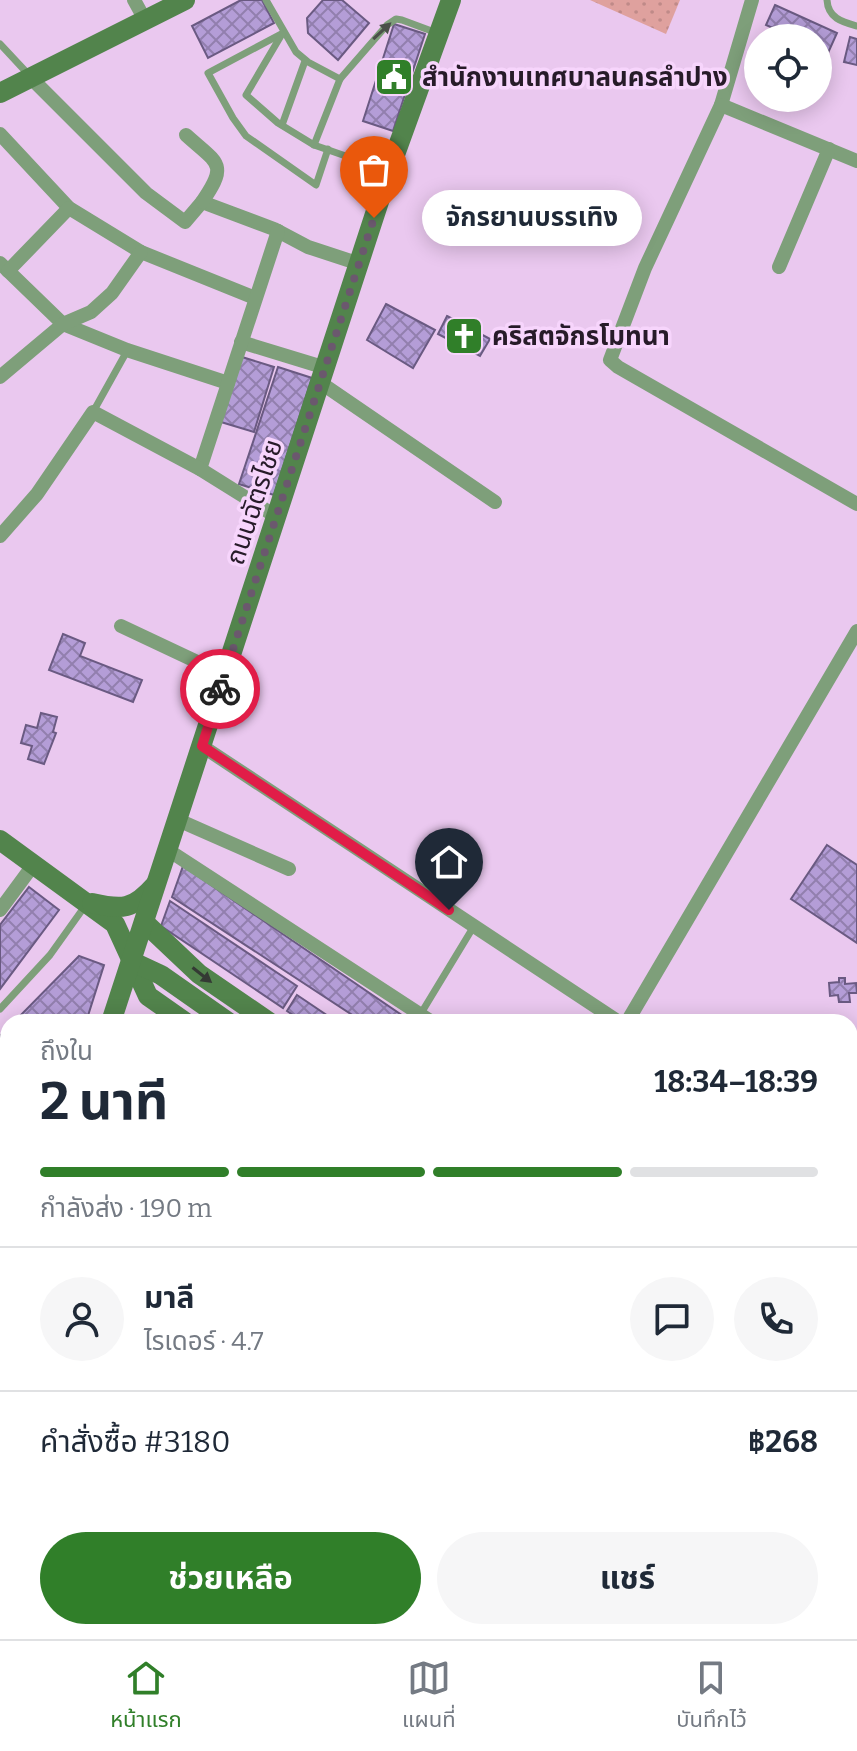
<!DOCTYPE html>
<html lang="th">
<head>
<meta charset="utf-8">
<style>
  :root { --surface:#fff; --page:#f6f6f7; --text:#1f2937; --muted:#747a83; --line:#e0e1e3; --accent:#307f29 }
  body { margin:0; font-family:Bitter,"Noto Sans Thai",serif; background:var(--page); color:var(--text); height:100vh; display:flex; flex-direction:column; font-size:30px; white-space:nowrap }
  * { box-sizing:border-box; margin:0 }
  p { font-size:26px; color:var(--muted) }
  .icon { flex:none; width:44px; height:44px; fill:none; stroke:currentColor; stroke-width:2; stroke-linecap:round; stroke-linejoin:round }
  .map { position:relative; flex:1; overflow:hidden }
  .panel { position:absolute; left:0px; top:1014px; width:858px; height:626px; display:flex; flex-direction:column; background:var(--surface); border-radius:24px 24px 0 0; box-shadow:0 4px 20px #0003 }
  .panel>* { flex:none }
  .fabs { position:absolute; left:744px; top:24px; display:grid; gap:16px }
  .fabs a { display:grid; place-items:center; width:88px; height:88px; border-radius:50%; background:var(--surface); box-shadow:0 4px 20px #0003; font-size:40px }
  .pin { position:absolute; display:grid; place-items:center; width:68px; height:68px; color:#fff; margin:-82px -34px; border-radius:50% 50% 50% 0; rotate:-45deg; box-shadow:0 0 8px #0007 }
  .pin .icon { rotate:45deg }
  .courier { position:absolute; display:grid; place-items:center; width:80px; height:80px; margin:-40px; border:6px solid #e11d48; border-radius:50%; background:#fff; color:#222; box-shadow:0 2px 10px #0007 }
  .bubble { position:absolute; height:56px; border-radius:28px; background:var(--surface); box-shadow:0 4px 20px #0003; font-size:26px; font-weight:700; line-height:56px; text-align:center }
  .headline em { font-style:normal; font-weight:700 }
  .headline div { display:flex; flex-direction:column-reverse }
  .headline { display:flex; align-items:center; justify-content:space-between; height:136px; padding:0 40px }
  h1 { font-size:52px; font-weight:700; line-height:60px }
  .bar { display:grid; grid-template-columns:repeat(4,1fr); gap:12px 8px; align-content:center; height:96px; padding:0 40px }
  .bar i { height:10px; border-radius:6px; background:var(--line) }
  .bar .on { background:var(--accent) }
  .bar p { grid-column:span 4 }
  .line { display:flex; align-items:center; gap:20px; padding:0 40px; border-top:2px solid var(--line) }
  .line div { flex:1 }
  .round { display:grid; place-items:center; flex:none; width:84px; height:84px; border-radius:42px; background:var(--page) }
  .cta { display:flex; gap:16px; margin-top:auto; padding:16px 40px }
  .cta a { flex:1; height:92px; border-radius:48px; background:var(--accent); color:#fff; font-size:32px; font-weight:700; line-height:92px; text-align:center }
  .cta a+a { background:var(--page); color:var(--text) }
  .tabs { display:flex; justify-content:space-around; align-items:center; height:112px; border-top:2px solid var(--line); background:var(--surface); font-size:22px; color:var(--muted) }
  .tabs a { display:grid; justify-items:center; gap:4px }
  .tabs .on { color:var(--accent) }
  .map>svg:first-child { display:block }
  .park { fill:url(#park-dots) }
  .building { fill:url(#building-cross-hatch); stroke:#6a5a82; stroke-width:2 }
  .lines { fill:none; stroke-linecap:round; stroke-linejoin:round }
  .lane { stroke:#7e9f7a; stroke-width:7 }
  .street { stroke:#7e9f7a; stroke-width:14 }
  .secondary { stroke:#52844c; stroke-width:20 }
  .oneway { fill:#4a5049 }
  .oneway2 { fill:#343a34 }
  .done { stroke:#6b586e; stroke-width:8; stroke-dasharray:0 14.4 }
  .route { stroke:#e11d48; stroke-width:10 }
  .labels { text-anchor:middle; stroke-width:7; stroke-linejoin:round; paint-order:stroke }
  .poi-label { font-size:26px; font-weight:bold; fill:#271b29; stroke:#f7d5fc; text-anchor:start }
  .street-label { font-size:26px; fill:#271b29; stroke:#f7d5fc }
</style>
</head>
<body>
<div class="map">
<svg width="857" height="1639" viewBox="0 0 857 1639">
  <defs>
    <pattern id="park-dots" width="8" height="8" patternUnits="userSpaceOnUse" patternTransform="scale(2)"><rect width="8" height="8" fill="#dfa19e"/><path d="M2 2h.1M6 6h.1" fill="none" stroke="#bf8a88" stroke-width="1.8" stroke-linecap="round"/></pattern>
    <pattern id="building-cross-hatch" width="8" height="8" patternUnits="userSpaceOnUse" patternTransform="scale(2)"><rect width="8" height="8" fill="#b49dd7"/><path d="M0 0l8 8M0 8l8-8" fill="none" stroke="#927fae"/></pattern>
  </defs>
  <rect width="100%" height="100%" fill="#eac8ef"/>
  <path class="park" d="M590,0H680L666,34Z"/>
  <g class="building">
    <path d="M241,0H262L274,23L208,58L192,26Z"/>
    <path d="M323,0H342L369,23L338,60L308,33L307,18Z"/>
    <path d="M775,5L837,33L828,53L818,49V38H795L766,25Z"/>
    <path d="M394,24L425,34L393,131L363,121Z"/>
    <path d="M850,37L857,39V65L844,62Z"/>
    <path d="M386,304L435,330L413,368L367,340Z"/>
    <path d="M447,316L490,339L480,356L438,334Z"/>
    <path d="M242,357L274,367L254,432L221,422Z"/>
    <path d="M278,367L312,378L274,495L239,484Z"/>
    <path d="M63,634L85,643L80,656L142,680L133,702L49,670Z"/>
    <path d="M41,713L57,717L53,732L56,733L44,764L28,759L32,746L21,743L26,725L37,728Z"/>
    <path d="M827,845L857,865V943L791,899Z"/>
    <path d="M183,866L412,1022H363L172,897Z"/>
    <path d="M29,887L59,910L0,989V925Z"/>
    <path d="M170,901L297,986L283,1008L161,926Z"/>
    <path d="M79,956L104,965L86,1022H14Z"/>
    <path d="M839,978H845V984L856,983L857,993H849L850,1002H839L838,995L830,996L829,983L839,982Z"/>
    <path d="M297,995L337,1022H303L287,1011Z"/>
    <path d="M8,1028V1072L0,1069V1036Z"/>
    <path d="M850,1319L857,1323V1358L850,1354Z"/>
    <path d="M850,1357L857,1362V1405L850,1400Z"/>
    <path d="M857,1545V1581L850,1576V1555Z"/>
    <path d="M352,1632H407L417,1639H360Z"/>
    <path d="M473,1632H514L509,1639H483Z"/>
    <path d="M514,1632H537L546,1639H509Z"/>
  </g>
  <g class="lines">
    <g class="lane">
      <path d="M266,0L296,52L308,62L340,79"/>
      <path d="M827,0C828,18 842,22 857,26"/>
      <path d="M283,33L208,73L233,118L246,136L316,185L328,149"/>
      <path d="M282,34L246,95L278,123L314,145L386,170"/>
      <path d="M0,44L29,75"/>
      <path d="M282,125L305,61"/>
      <path d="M314,145L340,79L387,25L396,19L402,20L437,33"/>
      <path d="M93,412L127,351"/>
      <path d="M0,1009L50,955L85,906"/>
      <path d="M420,1015L474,926"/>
      <path d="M850,1037L857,1040"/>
      <path d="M850,1097L857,1101"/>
      <path d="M850,1301L857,1305"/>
      <path d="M850,1545L857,1534"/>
      <path d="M850,1589L857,1593"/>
      <path d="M446,1632L456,1639"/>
    </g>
    <g class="street">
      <path d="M134,0L145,20"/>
      <path d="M752,0L721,105L645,268L610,360L618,367L857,504"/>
      <path d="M31,78L146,193L185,222L202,202L274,229L308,247L360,264"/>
      <path d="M721,105L857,161"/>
      <path d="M0,134L69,208L141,252L255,298"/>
      <path d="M186,135C218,164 229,163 202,202"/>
      <path d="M0,263L63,324L127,350L228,383"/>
      <path d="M779,267L829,149"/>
      <path d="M8,271L69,208"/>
      <path d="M241,342L326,368"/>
      <path d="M0,377L63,324L91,312L112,293L141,252"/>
      <path d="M321,383L495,502"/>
      <path d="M200,469L278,231"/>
      <path d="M0,536L37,494L93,412L200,469L277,517"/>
      <path d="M121,626L225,675"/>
      <path d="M202,746L619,1022"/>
      <path d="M178,820L289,869"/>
      <path d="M168,850L432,1022"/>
      <path d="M0,910L34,864"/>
      <path d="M627,1022L857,631"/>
      <path d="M0,1417L8,1421"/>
      <path d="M236,1632L243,1639"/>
    </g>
    <g class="secondary">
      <path d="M0,93L185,0"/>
      <path d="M0,840L115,924L148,996L185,1022"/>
      <path d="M92,903C122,910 133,910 155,885"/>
      <path d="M144,922L199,974L269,1022"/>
      <path d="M131,961L161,975L228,1022"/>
      <path d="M111,1022L389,171L451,0"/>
      <path d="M850,1271L857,1262"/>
      <path d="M0,1362L8,1338"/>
      <path d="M850,1418L857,1423"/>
      <path d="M850,1452L857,1457"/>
      <path d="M850,1484L857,1488"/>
      <path d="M850,1515L857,1520"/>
      <path d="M581,1639L586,1632"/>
    </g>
  </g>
  <defs><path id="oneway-solid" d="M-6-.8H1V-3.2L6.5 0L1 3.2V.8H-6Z" transform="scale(2)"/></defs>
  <use class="oneway" href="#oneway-solid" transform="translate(382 31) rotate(-43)"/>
  <use class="oneway2" href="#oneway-solid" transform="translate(202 975) rotate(38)"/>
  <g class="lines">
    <path class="done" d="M220,689L374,218"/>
    <path class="route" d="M220,689L202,746L449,910"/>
  </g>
  <defs>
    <g id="civic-square" transform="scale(2)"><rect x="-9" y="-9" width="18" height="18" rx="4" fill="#307f29" stroke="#f7d5fc"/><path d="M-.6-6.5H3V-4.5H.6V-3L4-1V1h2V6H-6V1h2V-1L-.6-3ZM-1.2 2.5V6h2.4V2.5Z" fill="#fff"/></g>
    <g id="church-square" transform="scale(2)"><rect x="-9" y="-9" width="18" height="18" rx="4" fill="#307f29" stroke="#f7d5fc"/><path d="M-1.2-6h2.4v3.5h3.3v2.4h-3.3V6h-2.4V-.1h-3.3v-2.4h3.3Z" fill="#fff"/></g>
  </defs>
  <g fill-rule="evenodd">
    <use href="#civic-square" x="394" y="77"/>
    <use href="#church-square" x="464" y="336"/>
  </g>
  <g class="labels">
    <g class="poi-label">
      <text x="422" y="86">สำนักงานเทศบาลนครลำปาง</text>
      <text x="492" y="345">คริสตจักรโมทนา</text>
    </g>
    <g class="street-label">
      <text transform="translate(254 502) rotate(-72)" y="9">ถนนฉัตรไชย</text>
    </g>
  </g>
</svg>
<div class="fabs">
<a><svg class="icon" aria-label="locate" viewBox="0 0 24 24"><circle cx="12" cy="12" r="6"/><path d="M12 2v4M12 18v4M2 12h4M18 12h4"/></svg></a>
</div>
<div class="pin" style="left:374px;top:218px;background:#ea580c"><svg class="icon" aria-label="bag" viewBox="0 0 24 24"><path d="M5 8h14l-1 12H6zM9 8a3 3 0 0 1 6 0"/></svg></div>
<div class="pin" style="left:449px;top:910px;background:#1f2937"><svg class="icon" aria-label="home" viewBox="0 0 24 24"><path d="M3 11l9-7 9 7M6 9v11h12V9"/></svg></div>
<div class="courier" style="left:220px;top:689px"><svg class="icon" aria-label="bike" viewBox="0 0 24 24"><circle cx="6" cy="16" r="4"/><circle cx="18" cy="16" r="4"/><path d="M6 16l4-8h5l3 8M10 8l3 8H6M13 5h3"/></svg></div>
<div class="bubble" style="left:422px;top:190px;width:220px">จักรยานบรรเทิง</div>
<section class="panel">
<div class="headline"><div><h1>2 นาที</h1><p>ถึงใน</p></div><em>18:34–18:39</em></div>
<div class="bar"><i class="on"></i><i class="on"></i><i class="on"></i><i></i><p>กำลังส่ง · 190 m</p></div>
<div class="line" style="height:144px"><a class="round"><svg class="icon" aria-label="person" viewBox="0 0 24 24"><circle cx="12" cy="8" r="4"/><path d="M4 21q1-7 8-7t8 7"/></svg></a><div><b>มาลี</b><p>ไรเดอร์ · 4.7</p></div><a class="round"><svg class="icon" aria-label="chat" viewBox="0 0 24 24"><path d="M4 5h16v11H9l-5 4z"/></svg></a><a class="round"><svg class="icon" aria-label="phone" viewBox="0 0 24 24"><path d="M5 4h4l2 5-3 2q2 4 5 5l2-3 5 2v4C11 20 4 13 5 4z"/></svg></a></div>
<div class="line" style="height:104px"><div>คำสั่งซื้อ #3180</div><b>฿268</b></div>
<div class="cta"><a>ช่วยเหลือ</a><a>แชร์</a></div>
</section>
</div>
<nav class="tabs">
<a class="on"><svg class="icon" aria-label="home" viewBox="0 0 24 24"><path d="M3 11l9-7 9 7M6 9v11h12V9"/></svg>หน้าแรก</a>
<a><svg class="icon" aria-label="map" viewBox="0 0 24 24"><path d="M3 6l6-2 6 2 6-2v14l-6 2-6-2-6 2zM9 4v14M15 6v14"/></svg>แผนที่</a>
<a><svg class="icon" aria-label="saved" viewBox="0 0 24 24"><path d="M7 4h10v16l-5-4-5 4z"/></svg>บันทึกไว้</a>
</nav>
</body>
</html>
